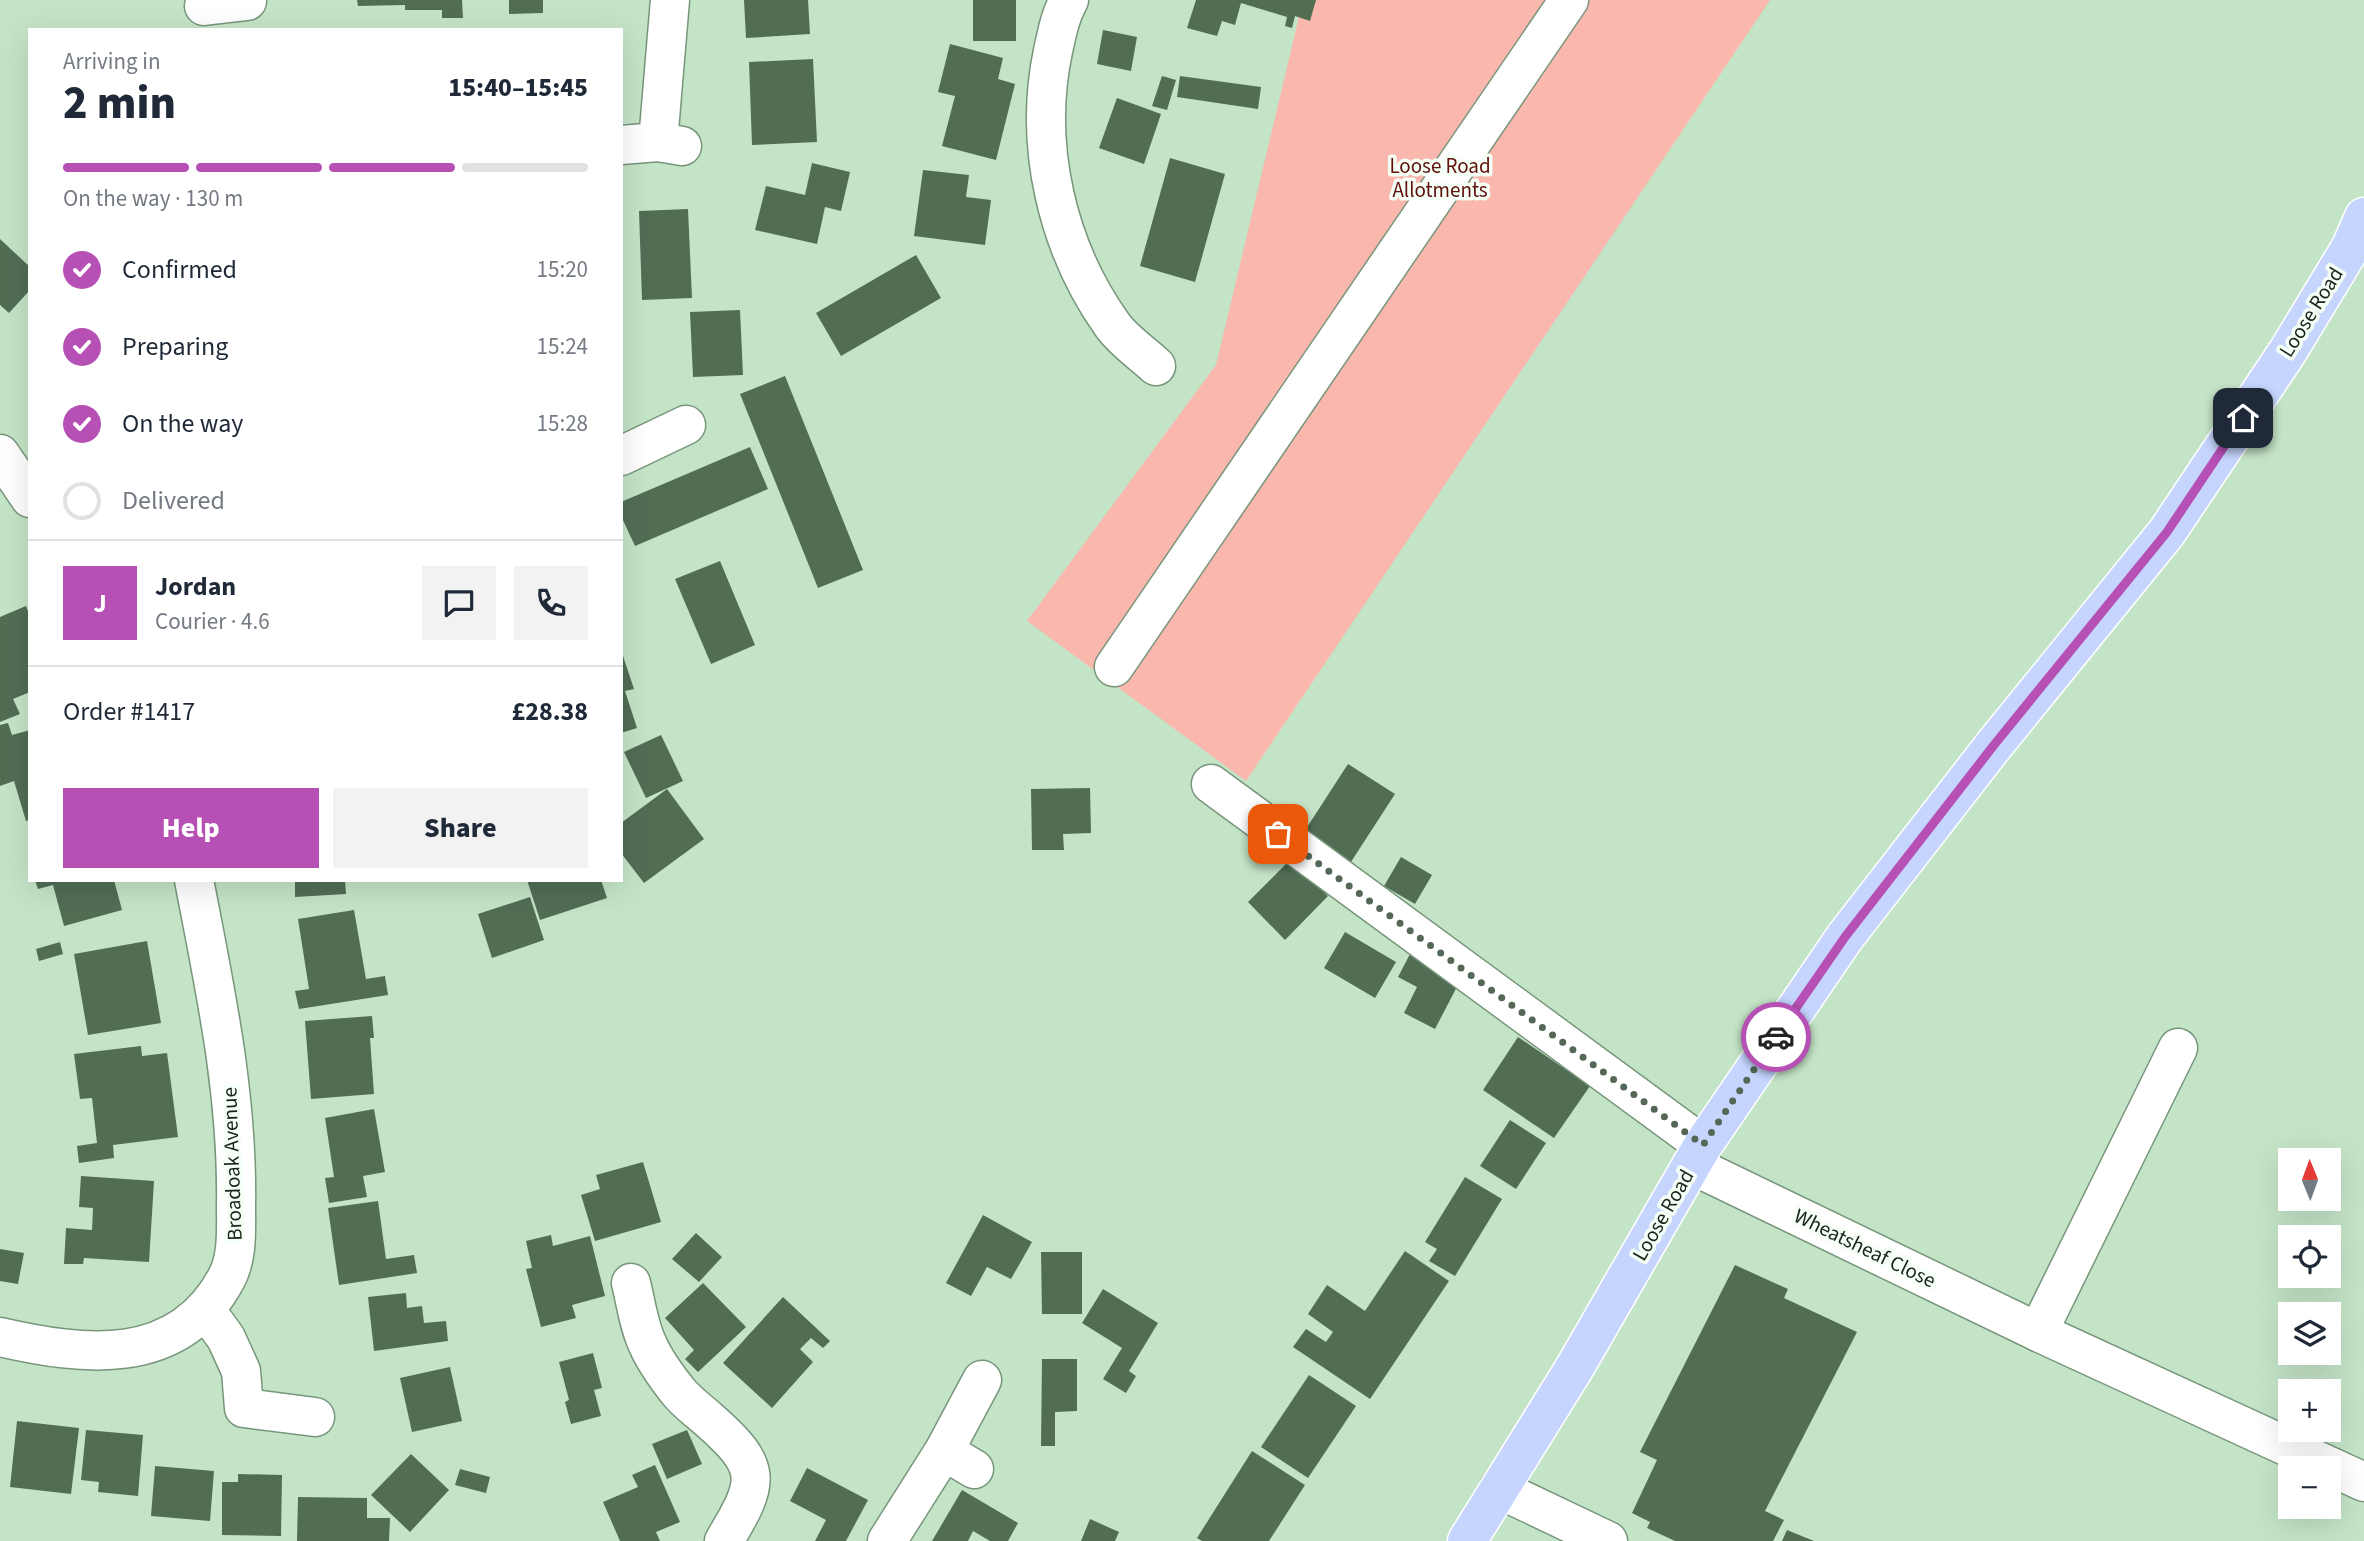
<!DOCTYPE html>
<html lang="en">
<head>
<meta charset="utf-8">
<style>
  :root { --surface:#fff; --page:#f2f2f3; --text:#1f2937; --muted:#747a83; --line:#e0e1e3; --accent:#b650b4 }
  body { margin:0; font-family:"Source Sans 3",sans-serif; background:var(--page); color:var(--text); height:100vh; display:flex; flex-direction:column; font-size:26px; white-space:nowrap }
  * { box-sizing:border-box; margin:0 }
  p { font-size:23px; color:var(--muted) }
  .icon { flex:none; width:38px; height:38px; fill:none; stroke:currentColor; stroke-width:2; stroke-linecap:round; stroke-linejoin:round }
  .map { position:relative; flex:1; overflow:hidden }
  .side { position:absolute; left:28px; top:28px; width:595px; height:854px; display:flex; flex-direction:column; background:var(--surface); border-radius:0px; box-shadow:0 7px 28px #0002 }
  .side>* { flex:none }
  .needle { width:46px; rotate:359deg }
  .controls { position:absolute; left:2278px; top:1148px; display:grid; gap:14px }
  .controls a { display:grid; place-items:center; width:63px; height:63px; border-radius:0px; background:var(--surface); box-shadow:0 7px 28px #0002; font-size:35px }
  .pin { position:absolute; display:grid; place-items:center; width:60px; height:60px; color:#fff; margin:-30px; border-radius:14px; box-shadow:0 4px 10px #0006 }
  .courier { position:absolute; display:grid; place-items:center; width:70px; height:70px; margin:-35px; border:5px solid #b650b4; border-radius:50%; background:#fff; color:#222; box-shadow:0 2px 9px #0007 }
  .head em { font-style:normal; font-weight:800 }
  .head div { display:flex; flex-direction:column-reverse }
  .head { display:flex; align-items:center; justify-content:space-between; height:119px; padding:0 35px }
  h1 { font-size:46px; font-weight:800; line-height:52px }
  .bar { display:grid; grid-template-columns:repeat(4,1fr); gap:10px 7px; align-content:center; height:84px; padding:0 35px }
  .bar i { height:9px; border-radius:5px; background:var(--line) }
  .bar .selected { background:var(--accent) }
  .bar p { grid-column:span 4 }
  .line { display:flex; align-items:center; gap:18px; padding:0 35px; border-top:2px solid var(--line) }
  .line div { flex:1 }
  .round { display:grid; place-items:center; flex:none; width:74px; height:74px; border-radius:0px; background:var(--page) }
  ol { padding:0 35px; list-style:none }
  li { display:flex; align-items:center; gap:21px; height:77px }
  li p { margin-inline-start:auto }
  li .icon { padding:7px; border-radius:50%; background:var(--accent); color:#fff; stroke-width:4 }
  li:last-child { color:var(--muted) }
  li i { width:38px; height:38px; border:4px solid var(--line); border-radius:50% }
  .button { display:flex; gap:14px; margin-top:auto; padding:14px 35px }
  .button a { flex:1; height:80px; border-radius:0px; background:var(--accent); color:#fff; font-size:28px; font-weight:800; line-height:80px; text-align:center }
  .button a+a { background:var(--page); color:var(--text) }
  .map>svg:first-child { display:block }
  .green { fill:#f9b7ad }
  .building { fill:#516e55 }
  .lines { fill:none; stroke-linecap:round; stroke-linejoin:round }
  .minor-casing { stroke:#78967b; stroke-width:41 }
  .highway-casing { stroke:#fff; stroke-width:41 }
  .minor { stroke:#fff; stroke-width:38 }
  .highway { stroke:#c5d5fe; stroke-width:38 }
  .done { stroke:#556857; stroke-width:7; stroke-dasharray:0 12.6 }
  .route { stroke:#b650b4; stroke-width:9 }
  .labels { text-anchor:middle; stroke-width:7; stroke-linejoin:round; paint-order:stroke }
  .park-label { font-size:21px; fill:#5e110d; stroke:#f5fff6 }
  .street-label { font-size:21px; fill:#19251b; stroke:#f5fff6 }
</style>
</head>
<body>
<div class="map">
<svg width="2364" height="1541" viewBox="0 0 2364 1541">
  <rect width="100%" height="100%" fill="#c4e4c7"/>
  <path class="green" d="M1303,0H1770L1246,781L1027,621L1216,365Z"/>
  <g class="building">
    <path d="M357,0H462L463,18H442V10H405V5L358,6Z"/>
    <path d="M509,0H543V13L509,14Z"/>
    <path d="M744,0H808L810,34L746,38Z"/>
    <rect x="973" y="0" width="43" height="41"/>
    <path d="M1196,0H1316L1310,21L1295,16L1292,28L1285,26L1287,17L1241,3L1235,25L1222,21L1217,36L1187,28Z"/>
    <path d="M1103,30L1137,37L1131,71L1097,64Z"/>
    <path d="M950,44L1003,58L998,79L1015,84L996,160L942,146L955,96L938,92Z"/>
    <path d="M813,59L817,142L752,145L749,62Z"/>
    <path d="M1162,76L1176,80L1167,110L1152,106Z"/>
    <path d="M1180,76L1261,87L1258,109L1177,97Z"/>
    <path d="M1117,98L1161,114L1144,164L1099,148Z"/>
    <path d="M1170,158L1225,174L1195,282L1140,266Z"/>
    <path d="M812,163L850,172L841,211L825,207L817,244L755,230L766,186L805,195Z"/>
    <path d="M923,170L969,175L966,197L991,200L985,245L914,236Z"/>
    <path d="M688,209L692,298L642,300L639,211Z"/>
    <path d="M0,239L30,267V290L9,313L0,305Z"/>
    <path d="M916,255L941,298L841,356L816,313Z"/>
    <path d="M740,310L743,375L693,377L690,312Z"/>
    <path d="M785,376L863,570L818,588L740,394Z"/>
    <path d="M750,447L768,489L635,546L621,516V502Z"/>
    <path d="M720,561L755,645L711,664L675,579Z"/>
    <path d="M26,606L30,616V692L13,699L20,714L0,722V617Z"/>
    <path d="M621,650L634,689L625,691L637,728L621,733Z"/>
    <path d="M8,723L12,735L30,730V820L26,821L14,781L0,786V725Z"/>
    <path d="M661,735L683,781L646,798L624,752Z"/>
    <path d="M1348,764L1395,794L1349,865L1302,835Z"/>
    <path d="M1090,788L1091,833L1063,834L1064,850H1032L1031,789Z"/>
    <path d="M667,789L704,839L644,883L621,853V823Z"/>
    <path d="M1401,857L1432,875L1415,904L1384,886Z"/>
    <path d="M1291,859L1328,896L1285,940L1248,902Z"/>
    <path d="M35,880H114L122,910L64,926L53,885L38,889Z"/>
    <path d="M295,880H345L346,894L295,897Z"/>
    <path d="M527,880H601L607,898L540,920Z"/>
    <path d="M530,897L544,940L492,958L478,914Z"/>
    <path d="M354,910L366,979L385,976L388,995L299,1009L295,991L309,989L298,919Z"/>
    <path d="M1345,932L1396,962L1375,998L1324,968Z"/>
    <path d="M147,941L161,1023L88,1035L74,954Z"/>
    <path d="M60,942L63,954L39,961L36,949Z"/>
    <path d="M1410,954L1460,981L1435,1029L1404,1013L1417,987L1398,977Z"/>
    <path d="M372,1016L374,1038H370L374,1094L311,1099L305,1021Z"/>
    <path d="M1518,1037L1590,1086L1554,1138L1483,1090Z"/>
    <path d="M141,1046L142,1056L167,1053L178,1137L113,1145L114,1158L79,1163L77,1146L97,1143L92,1098L80,1099L74,1054Z"/>
    <path d="M374,1109L385,1172L363,1176L367,1197L329,1203L325,1178L334,1177L325,1118Z"/>
    <path d="M1510,1120L1546,1143L1516,1189L1480,1166Z"/>
    <path d="M643,1162L661,1222L595,1241L581,1195L600,1189L596,1175Z"/>
    <path d="M81,1176L154,1181L149,1262L84,1258L83,1264H64L66,1228L92,1230L93,1208L79,1207Z"/>
    <path d="M1465,1177L1502,1199L1455,1276L1429,1261L1437,1249L1425,1242Z"/>
    <path d="M378,1201L386,1259L414,1255L417,1273L339,1285L328,1208Z"/>
    <path d="M983,1215L1032,1242L1011,1279L987,1267L971,1296L946,1283Z"/>
    <path d="M696,1233L722,1257L699,1282L672,1259Z"/>
    <path d="M551,1235L553,1246L590,1236L605,1296L572,1305L576,1318L541,1327L526,1269L532,1268L526,1241Z"/>
    <path d="M0,1249L24,1253L18,1284L0,1281Z"/>
    <path d="M1405,1251L1449,1281L1370,1399L1293,1347L1306,1329L1326,1342L1333,1332L1308,1314L1327,1285L1365,1311Z"/>
    <path d="M1041,1252H1082V1314H1042Z"/>
    <path d="M1735,1265L1788,1289L1784,1298L1857,1332L1765,1511L1784,1520L1773,1541H1675L1647,1528L1650,1522L1632,1513L1657,1460L1640,1452Z"/>
    <path d="M703,1283L746,1327L698,1372L685,1359L694,1350L665,1318Z"/>
    <path d="M1103,1289L1158,1323L1129,1371L1136,1376L1126,1393L1103,1379L1122,1348L1082,1323Z"/>
    <path d="M406,1293L407,1308L422,1306L424,1323L446,1321L448,1341L374,1351L368,1297Z"/>
    <path d="M783,1297L830,1341L823,1348L811,1338L800,1349L813,1362L772,1408L723,1363Z"/>
    <path d="M593,1353L602,1388L594,1390L601,1416L571,1424L565,1402L569,1400L559,1362Z"/>
    <path d="M1042,1359H1077V1411L1055,1412V1446H1041Z"/>
    <path d="M450,1367L462,1421L412,1432L400,1378Z"/>
    <path d="M1309,1375L1356,1406L1308,1478L1261,1447Z"/>
    <path d="M17,1421L79,1428L71,1494L10,1487Z"/>
    <path d="M86,1430L143,1435L138,1496L98,1492L99,1482L81,1480Z"/>
    <path d="M687,1430L702,1464L667,1479L652,1444Z"/>
    <path d="M1252,1451L1305,1485L1269,1541H1202L1197,1538Z"/>
    <path d="M411,1454L449,1490L410,1532L371,1495Z"/>
    <path d="M655,1465L680,1522L656,1532L660,1541H620L603,1502L638,1487L632,1475Z"/>
    <path d="M155,1466L214,1471L210,1521L151,1516Z"/>
    <path d="M807,1468L868,1500L846,1541H815L826,1520L790,1501Z"/>
    <path d="M460,1469L490,1477L486,1493L455,1485Z"/>
    <path d="M238,1474L282,1475L281,1536L222,1535V1482H238Z"/>
    <path d="M962,1490L1018,1523L1008,1541H990L973,1531L968,1541H932Z"/>
    <path d="M298,1497L367,1498V1518H390L389,1541H297Z"/>
    <path d="M1090,1519L1119,1532L1115,1541H1081Z"/>
    <path d="M1787,1530L1814,1541H1782Z"/>
  </g>
  <g class="lines">
    <g class="minor-casing">
      <g id="minor">
        <path d="M1069,0C1060,16 1057,33 1053,51C1033,145 1057,248 1113,326C1124,341 1142,353 1156,366"/>
        <path d="M204,6L247,1"/>
        <path d="M658,142L670,0"/>
        <path d="M621,145L658,142L682,146"/>
        <path d="M0,454L30,498"/>
        <path d="M621,456L686,425"/>
        <path d="M1114,667L1569,0"/>
        <path d="M1211,784L1703,1145"/>
        <path d="M1692,1165L2038,1332L2364,1482"/>
        <path d="M631,1283C636,1303 639,1327 648,1345C655,1361 666,1376 677,1390C685,1401 698,1410 708,1419C764,1468 760,1481 724,1541"/>
        <path d="M205,1309L226,1338L241,1371L244,1408L315,1417"/>
        <path d="M2038,1332L2178,1048"/>
        <path d="M0,1337C83,1356 178,1368 226,1279C238,1258 236,1229 236,1206C238,1094 215,989 194,880"/>
        <path d="M944,1451L974,1469"/>
        <path d="M1499,1489L1608,1541"/>
        <path d="M887,1541L944,1451L982,1380"/>
      </g>
    </g>
    <g class="highway-casing">
      <path id="highway" d="M1467,1541L1575,1367L1703,1145L1845,937L1994,745L2167,532L2288,351L2351,247L2364,217"/>
    </g>
    <use href="#minor" class="minor"/>
    <use href="#highway" class="highway"/>
  </g>
  <g class="lines">
    <path class="done" d="M1278,834L1703,1145L1776,1037"/>
    <path class="route" d="M1776,1037L1845,937L1994,745L2167,532L2243,418"/>
  </g>
  <g class="labels">
    <g class="park-label">
      <text x="1440" y="173">Loose Road<tspan x="1440" dy="24">Allotments</tspan></text>
    </g>
    <g class="street-label">
      <text transform="translate(2311 312) rotate(-58)" y="7">Loose Road</text>
      <text transform="translate(232 1164) rotate(-92)" y="7">Broadoak Avenue</text>
      <text transform="translate(1663 1215) rotate(-60)" y="7">Loose Road</text>
      <text transform="translate(1865 1248) rotate(26)" y="7">Wheatsheaf Close</text>
    </g>
  </g>
</svg>
<div class="controls">
<a><svg class="needle" viewBox="-14 -14 28 28"><path d="M0-13l5 13h-10z" fill="#e53935"/><path d="M0 13l5-13h-10z" fill="#747a83"/></svg></a>
<a><svg class="icon" aria-label="locate" viewBox="0 0 24 24"><circle cx="12" cy="12" r="6"/><path d="M12 2v4M12 18v4M2 12h4M18 12h4"/></svg></a>
<a><svg class="icon" aria-label="layers" viewBox="0 0 24 24"><path d="M12 4l9 5-9 5-9-5zM3 14l9 5 9-5"/></svg></a>
<a>+</a>
<a>−</a>
</div>
<div class="pin" style="left:1278px;top:834px;background:#ea580c"><svg class="icon" aria-label="bag" viewBox="0 0 24 24"><path d="M5 8h14l-1 12H6zM9 8a3 3 0 0 1 6 0"/></svg></div>
<div class="pin" style="left:2243px;top:418px;background:#1f2937"><svg class="icon" aria-label="home" viewBox="0 0 24 24"><path d="M3 11l9-7 9 7M6 9v11h12V9"/></svg></div>
<div class="courier" style="left:1776px;top:1037px"><svg class="icon" aria-label="car" viewBox="0 0 24 24"><path d="M5 17H2v-5l4-1 3-4h7l3 4 3 1v5h-3M9 17h6M6 11h13"/><circle cx="7" cy="17" r="2"/><circle cx="17" cy="17" r="2"/></svg></div>
<section class="side">
<div class="head"><div><h1>2 min</h1><p>Arriving in</p></div><em>15:40–15:45</em></div>
<div class="bar"><i class="selected"></i><i class="selected"></i><i class="selected"></i><i></i><p>On the way · 130 m</p></div>
<ol>
<li><svg class="icon" aria-label="check" viewBox="0 0 24 24"><path d="M5 12l5 5 9-10"/></svg>Confirmed<p>15:20</p></li>
<li><svg class="icon" aria-label="check" viewBox="0 0 24 24"><path d="M5 12l5 5 9-10"/></svg>Preparing<p>15:24</p></li>
<li><svg class="icon" aria-label="check" viewBox="0 0 24 24"><path d="M5 12l5 5 9-10"/></svg>On the way<p>15:28</p></li>
<li><i></i>Delivered</li>
</ol>
<div class="line" style="height:126px"><b class="round" style="background:var(--accent);color:#fff">J</b><div><b>Jordan</b><p>Courier · 4.6</p></div><a class="round"><svg class="icon" aria-label="chat" viewBox="0 0 24 24"><path d="M4 5h16v11H9l-5 4z"/></svg></a><a class="round"><svg class="icon" aria-label="phone" viewBox="0 0 24 24"><path d="M5 4h4l2 5-3 2q2 4 5 5l2-3 5 2v4C11 20 4 13 5 4z"/></svg></a></div>
<div class="line" style="height:91px"><div>Order #1417</div><b>£28.38</b></div>
<div class="button"><a>Help</a><a>Share</a></div>
</section>
</div>
</body>
</html>
